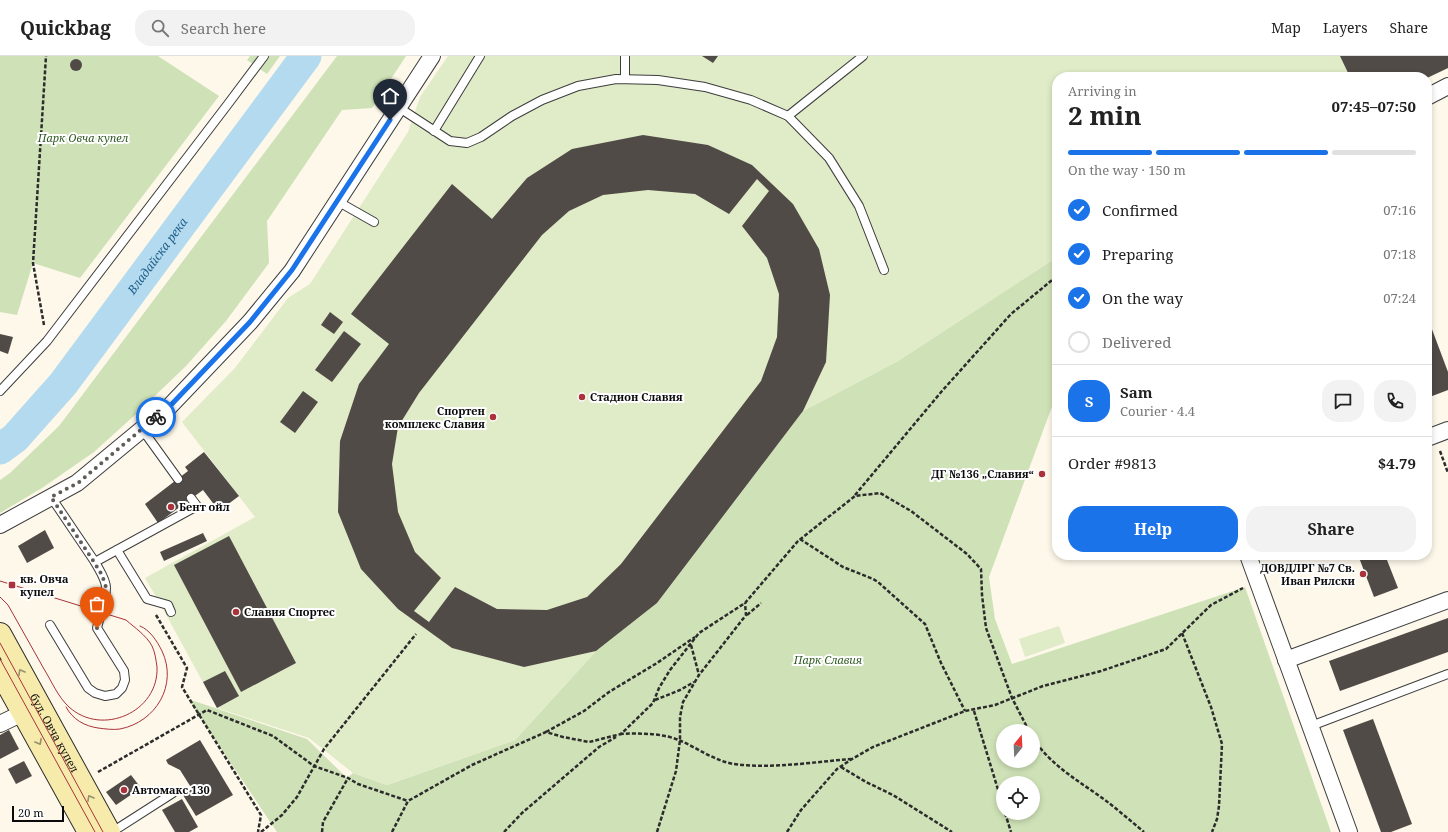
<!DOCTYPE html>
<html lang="en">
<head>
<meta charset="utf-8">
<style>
  :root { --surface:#fff; --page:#f2f2f2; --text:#222; --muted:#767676; --line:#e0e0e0; --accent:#1a73e8 }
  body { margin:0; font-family:"Noto Serif",serif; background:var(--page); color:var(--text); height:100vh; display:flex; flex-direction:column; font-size:15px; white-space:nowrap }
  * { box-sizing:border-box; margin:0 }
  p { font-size:13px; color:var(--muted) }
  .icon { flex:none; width:22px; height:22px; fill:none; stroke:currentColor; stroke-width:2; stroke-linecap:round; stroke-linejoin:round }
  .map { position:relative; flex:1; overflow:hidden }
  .panel { position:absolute; left:1052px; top:16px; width:380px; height:488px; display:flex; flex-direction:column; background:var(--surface); border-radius:16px; box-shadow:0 2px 6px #0003 }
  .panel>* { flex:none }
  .needle { width:26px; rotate:18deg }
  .tools { position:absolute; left:996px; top:668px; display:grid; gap:8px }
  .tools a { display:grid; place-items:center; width:44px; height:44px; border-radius:50%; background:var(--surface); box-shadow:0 2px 6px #0003; font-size:20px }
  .scale { position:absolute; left:12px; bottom:10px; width:52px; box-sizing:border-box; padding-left:4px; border:2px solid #0a0a0a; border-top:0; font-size:11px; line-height:14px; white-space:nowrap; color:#0a0a0a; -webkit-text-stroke:3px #fff; paint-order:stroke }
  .pin { position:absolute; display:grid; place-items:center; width:34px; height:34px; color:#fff; margin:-41px -17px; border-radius:50% 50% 50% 0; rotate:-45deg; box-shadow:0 0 4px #0007 }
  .pin .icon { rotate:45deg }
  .courier { position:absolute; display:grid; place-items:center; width:40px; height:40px; margin:-20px; border:3px solid #1a73e8; border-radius:50%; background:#fff; color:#222; box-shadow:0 1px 5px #0007 }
  .head em { font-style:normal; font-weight:700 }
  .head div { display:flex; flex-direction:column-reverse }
  .head { display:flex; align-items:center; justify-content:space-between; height:68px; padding:0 16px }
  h1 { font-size:26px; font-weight:700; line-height:30px }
  .bar { display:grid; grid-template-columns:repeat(4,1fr); gap:6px 4px; align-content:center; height:48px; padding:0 16px }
  .bar i { height:5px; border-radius:3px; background:var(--line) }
  .bar .selected { background:var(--accent) }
  .bar p { grid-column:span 4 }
  .line { display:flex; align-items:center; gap:10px; padding:0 16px; border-top:1px solid var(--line) }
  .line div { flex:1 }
  .round { display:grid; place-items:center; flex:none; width:42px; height:42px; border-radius:16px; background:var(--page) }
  ol { padding:0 16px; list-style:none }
  li { display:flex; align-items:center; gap:12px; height:44px }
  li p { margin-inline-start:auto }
  li .icon { padding:4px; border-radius:50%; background:var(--accent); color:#fff; stroke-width:4 }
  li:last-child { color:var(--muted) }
  li i { width:22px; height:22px; border:2px solid var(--line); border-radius:50% }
  .button { display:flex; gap:8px; margin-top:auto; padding:8px 16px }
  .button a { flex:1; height:46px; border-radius:16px; background:var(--accent); color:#fff; font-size:16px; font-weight:700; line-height:46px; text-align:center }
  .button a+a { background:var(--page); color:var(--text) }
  header { display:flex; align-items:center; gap:24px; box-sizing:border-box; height:56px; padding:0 20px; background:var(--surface); border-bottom:1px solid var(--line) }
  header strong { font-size:19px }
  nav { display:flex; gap:22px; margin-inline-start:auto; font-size:14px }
  .search { width:280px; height:36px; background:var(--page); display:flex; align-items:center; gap:10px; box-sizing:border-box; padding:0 14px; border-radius:16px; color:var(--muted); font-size:15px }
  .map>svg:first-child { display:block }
  .green { fill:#cfe2b7; fill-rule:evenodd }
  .pitch { fill:#e0ebc8 }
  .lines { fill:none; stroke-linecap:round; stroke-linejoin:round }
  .river { stroke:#b3daee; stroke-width:31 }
  .building { fill:#514b47; fill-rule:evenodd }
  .lane-casing { stroke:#3d3d3d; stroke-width:10 }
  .street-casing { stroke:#3d3d3d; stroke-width:18 }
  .secondary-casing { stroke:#2c2c2c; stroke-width:24 }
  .path { stroke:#2c2c2c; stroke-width:2.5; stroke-dasharray:4 2; stroke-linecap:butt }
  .lane { stroke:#fff; stroke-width:8 }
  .street { stroke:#fff; stroke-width:16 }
  .secondary { stroke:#f6ebab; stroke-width:22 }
  .tram { stroke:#a9323b; stroke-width:1 }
  .oneway { stroke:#98916b }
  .done { stroke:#5f5d58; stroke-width:4; stroke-dasharray:0 7.2 }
  .route { stroke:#1a73e8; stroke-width:5 }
  .poi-dot { fill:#a9323b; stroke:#fff; stroke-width:1.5 }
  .labels { text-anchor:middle; stroke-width:4; stroke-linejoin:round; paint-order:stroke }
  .park-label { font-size:11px; font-style:italic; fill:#2f5922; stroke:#fff }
  .poi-label { font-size:11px; font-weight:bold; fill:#0a0a0a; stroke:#fff; text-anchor:start }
  .street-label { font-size:11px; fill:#0a0a0a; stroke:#fff }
  .water-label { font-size:12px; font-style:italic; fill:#22618c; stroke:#fff }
</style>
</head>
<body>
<header>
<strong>Quickbag</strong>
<div class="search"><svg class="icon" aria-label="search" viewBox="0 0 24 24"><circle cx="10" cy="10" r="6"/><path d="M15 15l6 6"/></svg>Search here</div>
<nav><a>Map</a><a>Layers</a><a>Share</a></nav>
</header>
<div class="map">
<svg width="1448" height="776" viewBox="0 0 1448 776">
  <rect width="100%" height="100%" fill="#fdf8e9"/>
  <g class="green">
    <path d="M0,0H158L219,40L80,222L33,207L17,259L0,256Z"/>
    <path d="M250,0H280L267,18L247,4Z"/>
    <path d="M337,0H406L372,52L342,54L267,165L269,207L226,265L186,310L135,359L94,396L42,432L0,457V424L10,417L59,370Z"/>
    <path d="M1057,201V337L989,521L995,563L1012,608L1245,531L1331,776H277L188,643L307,683L347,722L353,717L387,729L515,684L596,595L657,547L803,355L898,305ZM1003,675H1033V705H1003ZM1003,727H1033V757H1003Z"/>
  </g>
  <g class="pitch">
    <path d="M448,0H1448V12L1427,22V21H1057V201L898,305L803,355L657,547L596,595L515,684L387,729L353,717L309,682L217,652L158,544L145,522L255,461L182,366L235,312L288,242L310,228L408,76L420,41Z"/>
    <path d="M1059,570L1065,587L1025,601L1019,583Z"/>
  </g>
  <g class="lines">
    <path class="river" id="s1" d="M0,393L15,382L63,328L306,0"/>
  </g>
  <g class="building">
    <path d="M702,0H718L713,7Z"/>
    <path d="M1340,0H1448V12L1427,22V21H1350Z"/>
    <circle cx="76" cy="9" r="6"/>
    <path d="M643,79L708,89L752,109L793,148L819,193L830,239L826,306L803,355L657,547L596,595L524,611L452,592L398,553L361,513L338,456L340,385L359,328L389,288L351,258L452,128L492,163L527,122L572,93ZM757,123L769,135L742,170L767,202L779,238L777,281L761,325L621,508L587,541L547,554L497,553L455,531L429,566L414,555L441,522L415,496L398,456L392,408L398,371L419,337L542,179L569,155L603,139L648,134L695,138L729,158Z"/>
    <path d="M330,256L343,266L334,278L321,269Z"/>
    <path d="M1427,260L1448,316V334L1427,342Z"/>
    <path d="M344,275L361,288L332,326L315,314Z"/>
    <path d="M0,278L13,281L8,298L0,295Z"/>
    <path d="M303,335L318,346L295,377L280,366Z"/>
    <path d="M204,396L239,440L219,455L203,434L158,467L145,448L188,415L185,411Z"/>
    <path d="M45,474L54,492L27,507L18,490Z"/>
    <path d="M203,477L207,485L164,505L160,496Z"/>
    <path d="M229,480L296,607L241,636L174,509Z"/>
    <path d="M1358,499H1385L1398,532L1374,541Z"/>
    <path d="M1448,562V596L1340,635L1329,605Z"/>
    <path d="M225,615L239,640L217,652L203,626Z"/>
    <path d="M1373,663L1412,768L1391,776H1381L1343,674Z"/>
    <path d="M9,674L19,693L0,703V679Z"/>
    <path d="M200,684L233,739L196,760L183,739L192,733L180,714L168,708L166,704Z"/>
    <path d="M24,705L32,720L16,728L8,713Z"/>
    <path d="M131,719L141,732L116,749L106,736Z"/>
    <path d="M182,743L198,771L189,776H175L162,754Z"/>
  </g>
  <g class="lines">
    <g class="lane-casing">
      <g id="lane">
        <path d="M625,23V0"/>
        <path d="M398,51L450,85L467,87L481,81L512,60L542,44L578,30L616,23L658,24L705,31L751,44L788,60L829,102L859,150L884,214"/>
        <path d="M788,60L863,0"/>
        <path d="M434,75L480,0"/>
        <path d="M337,145L374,166"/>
        <path d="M0,335L47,285L228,48L264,0"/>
        <path d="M142,373L178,423"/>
        <path d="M51,441L95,506L197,450L191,442"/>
        <path d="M117,494L147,543L168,549L171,556"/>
        <path d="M50,569L88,632L95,637L105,640L116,638L122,632L125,624L124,615L97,572C100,559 106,545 106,532C106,523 99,514 95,506"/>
        <path d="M1311,670L1448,618"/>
        <path d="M112,776L173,737"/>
      </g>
    </g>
    <g class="street-casing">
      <g id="street">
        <path d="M1427,41L1448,30"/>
        <path d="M1427,382L1448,374"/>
        <path d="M0,469L77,427L169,351L250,266L292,215L432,0"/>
        <path d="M1248,499L1349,776"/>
        <path d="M1286,604L1448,544"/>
        <path d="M0,668L33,652"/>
      </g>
    </g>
    <g class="secondary-casing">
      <g id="secondary">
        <path id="s2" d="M0,578L109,776"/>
        <path d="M0,615L89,776"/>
      </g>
    </g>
    <g class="path">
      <path d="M44,269L33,207L46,0"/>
      <path d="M1440,395L1448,417"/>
      <path d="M855,439L942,335L1011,258L1057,220"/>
      <path d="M800,483L843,511L873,523L878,526L925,568L941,607L965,655"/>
      <path d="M156,559L187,612L182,631L261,759L258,776"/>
      <path d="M747,559L761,547"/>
      <path d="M1182,577L1211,651L1222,688L1219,750L1217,763L1212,776"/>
      <path d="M691,589L699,619"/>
      <path d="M655,644L680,634L694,626"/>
      <path d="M974,655L1003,750"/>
      <path d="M546,676L584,655L609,636L657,607L695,581"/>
      <path d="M620,678C639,677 664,677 681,685C699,693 715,705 734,708C773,713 813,706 851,703"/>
      <path d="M1033,682C1051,710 1079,725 1105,744C1118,754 1131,765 1144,776"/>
      <path d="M841,711L866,726L893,739L952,776"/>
      <path d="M98,716L207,654L273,680L314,710L348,722L358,728L408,745"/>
      <path d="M1005,757L1011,776"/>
      <path d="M261,776L282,759L297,741L324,693L416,578"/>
      <path d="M322,776L323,766L348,722"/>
      <path d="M392,776L408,745L472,709L546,676L563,681L589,686L621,678L653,647L659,632L670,614L699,577L745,547L798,485L855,440L880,437L911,455L967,498L981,513L982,539L986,572L1012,642L1029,675"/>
      <path d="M504,776L522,757L599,691L616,681"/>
      <path d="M657,776L676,715L680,684V661L683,646L699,619L746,559L745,547"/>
      <path d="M787,776L801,754L837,713L852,703L873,691L965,655L995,649L1043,630L1101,615L1166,593L1211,549L1243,532"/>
    </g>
    <use href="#lane" class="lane"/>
    <use href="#street" class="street"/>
    <use href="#secondary" class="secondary"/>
    <g class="tram">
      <path d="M0,525L126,564C135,572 146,579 152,590C155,596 156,604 157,611C159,656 102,681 69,651C58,641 52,626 44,613C32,592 20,570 8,549L0,541"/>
      <path d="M0,587L103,776"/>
      <path d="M0,603L95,776"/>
      <path d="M66,651C73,664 85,670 98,672C106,673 113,674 120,673C156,666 178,629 162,595C157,585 150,574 140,570"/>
    </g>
  </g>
  <defs><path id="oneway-chevron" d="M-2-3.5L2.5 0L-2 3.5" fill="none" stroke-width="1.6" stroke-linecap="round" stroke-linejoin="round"/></defs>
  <g class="oneway">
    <use href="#oneway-chevron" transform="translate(21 616) rotate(-119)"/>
    <use href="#oneway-chevron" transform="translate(39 686) rotate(61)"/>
    <use href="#oneway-chevron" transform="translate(90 742) rotate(-119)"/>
  </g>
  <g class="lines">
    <path class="done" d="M97,572L105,540L106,531L102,519L94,506L51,441L78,427L156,361"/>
    <path class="route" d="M156,361L169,351L250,266L292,214L390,64"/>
  </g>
  <g class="poi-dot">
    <circle cx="582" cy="341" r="4"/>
    <circle cx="493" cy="361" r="4"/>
    <circle cx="1042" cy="418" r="4"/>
    <circle cx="171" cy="451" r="4"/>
    <circle cx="1363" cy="518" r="4"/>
    <rect x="8" y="525" width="8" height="8" rx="2"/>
    <circle cx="236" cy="556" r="4"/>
    <circle cx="124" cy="734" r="4"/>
  </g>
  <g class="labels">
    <g class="park-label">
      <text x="83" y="86">Парк Овча купел</text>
      <text x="828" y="608">Парк Славия</text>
    </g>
    <g class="poi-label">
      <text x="590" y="345">Стадион Славия</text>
      <text x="485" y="359" text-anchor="end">Спортен<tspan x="485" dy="13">комплекс Славия</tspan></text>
      <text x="1034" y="422" text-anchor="end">ДГ №136 „Славия“</text>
      <text x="179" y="455">Бент ойл</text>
      <text x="1355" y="516" text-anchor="end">ДОВДЛРГ №7 Св.<tspan x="1355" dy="13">Иван Рилски</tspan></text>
      <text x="20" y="527">кв. Овча<tspan x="20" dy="13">купел</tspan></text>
      <text x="244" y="560">Славия Спортес</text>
      <text x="132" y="738">Автомакс 130</text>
    </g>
    <g class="street-label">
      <text dy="4" stroke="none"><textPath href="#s2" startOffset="113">бул. Овча купел</textPath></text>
    </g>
    <g class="water-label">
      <text dy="4" stroke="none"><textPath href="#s1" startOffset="250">Владайска река</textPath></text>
    </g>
  </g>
</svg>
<div class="tools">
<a><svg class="needle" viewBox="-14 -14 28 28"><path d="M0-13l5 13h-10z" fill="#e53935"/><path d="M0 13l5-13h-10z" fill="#767676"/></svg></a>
<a><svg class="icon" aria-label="locate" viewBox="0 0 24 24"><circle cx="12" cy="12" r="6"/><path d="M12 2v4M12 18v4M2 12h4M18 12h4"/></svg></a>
</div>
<div class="scale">20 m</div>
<div class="pin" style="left:97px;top:572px;background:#ea580c"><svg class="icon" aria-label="bag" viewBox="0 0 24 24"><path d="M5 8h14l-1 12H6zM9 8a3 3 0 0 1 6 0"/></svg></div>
<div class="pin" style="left:390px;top:64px;background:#1f2937"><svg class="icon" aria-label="home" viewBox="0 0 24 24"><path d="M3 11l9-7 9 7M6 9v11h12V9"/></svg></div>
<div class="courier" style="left:156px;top:361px"><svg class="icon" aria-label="bike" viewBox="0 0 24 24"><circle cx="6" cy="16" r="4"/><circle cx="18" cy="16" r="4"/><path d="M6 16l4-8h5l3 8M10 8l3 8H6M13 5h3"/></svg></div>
<section class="panel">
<div class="head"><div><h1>2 min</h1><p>Arriving in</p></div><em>07:45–07:50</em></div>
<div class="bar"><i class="selected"></i><i class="selected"></i><i class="selected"></i><i></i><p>On the way · 150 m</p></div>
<ol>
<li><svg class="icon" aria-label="check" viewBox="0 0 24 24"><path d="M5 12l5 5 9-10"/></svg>Confirmed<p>07:16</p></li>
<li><svg class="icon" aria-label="check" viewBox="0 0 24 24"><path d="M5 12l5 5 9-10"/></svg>Preparing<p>07:18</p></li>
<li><svg class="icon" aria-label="check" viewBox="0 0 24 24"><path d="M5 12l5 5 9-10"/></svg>On the way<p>07:24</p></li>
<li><i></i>Delivered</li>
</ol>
<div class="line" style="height:72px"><b class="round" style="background:var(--accent);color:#fff">S</b><div><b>Sam</b><p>Courier · 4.4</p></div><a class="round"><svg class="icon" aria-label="chat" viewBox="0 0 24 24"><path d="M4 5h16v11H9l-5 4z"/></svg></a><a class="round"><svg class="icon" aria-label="phone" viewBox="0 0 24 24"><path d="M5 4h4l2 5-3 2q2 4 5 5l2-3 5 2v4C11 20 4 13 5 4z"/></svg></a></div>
<div class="line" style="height:52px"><div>Order #9813</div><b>$4.79</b></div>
<div class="button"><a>Help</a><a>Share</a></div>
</section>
</div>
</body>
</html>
